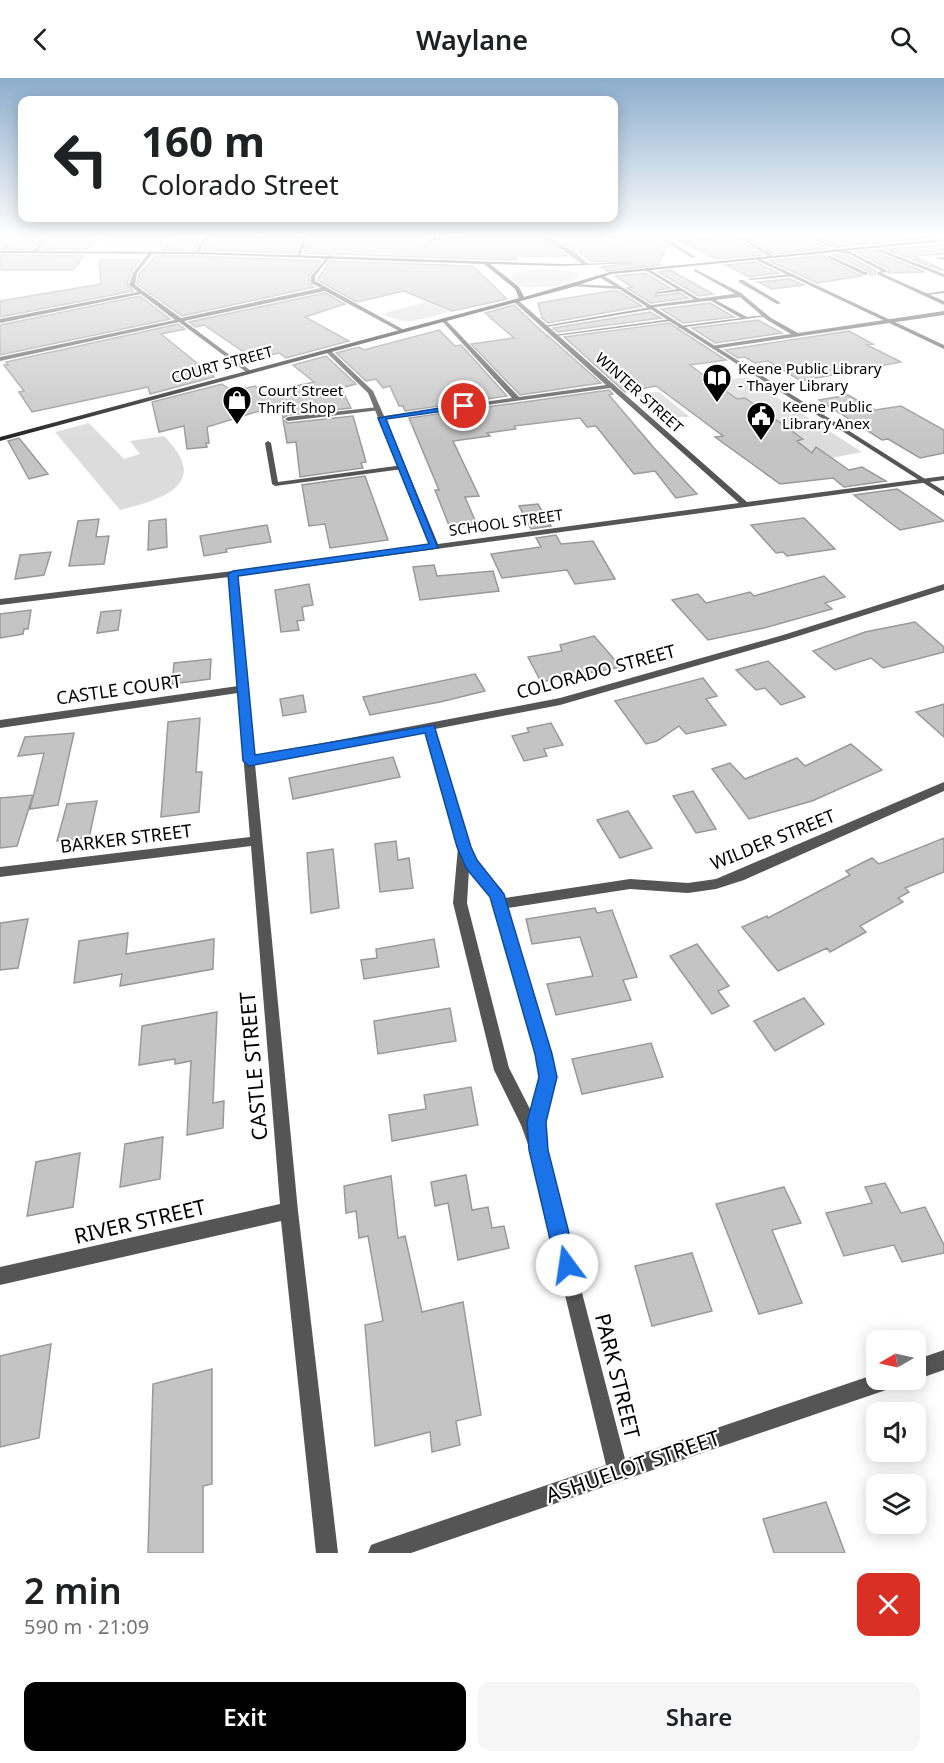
<!DOCTYPE html>
<meta charset="utf-8">
<style>
body{margin:0;font-family:"Noto Sans",sans-serif;background:#f6f6f6;color:#202124;height:100vh;display:flex;flex-direction:column;font-size:22px;white-space:nowrap}
*{box-sizing:border-box;margin:0}
p{font-size:20px;color:#757577}
.icon{flex:none;width:33px;height:33px;fill:none;stroke:currentColor;stroke-width:2;stroke-linecap:round;stroke-linejoin:round}
.map{position:relative;height:1475px;overflow:hidden}
.drawer{display:flex;flex-direction:column;background:#fff;flex:1}
.drawer>*{flex:none}
.top-card{position:absolute;left:18px;top:18px;width:600px;height:126px;border-radius:12px;box-shadow:0 3px 15px #0003;background:#fff;color:#202124;overflow:hidden}
.needle{width:39px;rotate:261deg}
.controls{position:absolute;left:866px;top:1252px;display:grid;gap:12px}
.controls a{display:grid;place-items:center;width:60px;height:60px;border-radius:12px;background:#fff;box-shadow:0 3px 15px #0003;font-size:30px}
.pin{position:absolute;display:grid;place-items:center;width:51px;height:51px;color:#fff;margin:-26px;border:3px solid #fff;border-radius:50%;box-shadow:0 2px 6px #0007}
.me{position:absolute;width:66px;margin:-33px;rotate:346deg;stroke-linejoin:round;filter:drop-shadow(0 0 4px #0008)}
.turn{display:flex;align-items:center;gap:21px;height:126px;padding:0 24px;font-size:27px}
.turn .icon{width:78px;height:78px;stroke-width:2.5}
.turn b{display:block;font-size:42px;line-height:51px}
.round{display:grid;place-items:center;flex:none;width:63px;height:63px;border-radius:12px;background:#f6f6f6}
.head{display:flex;align-items:center;justify-content:space-between;height:102px;padding:0 24px}
h1{font-size:36px;font-weight:600;line-height:45px}
.button{display:flex;gap:12px;margin-top:auto;padding:12px 24px}
.button a{flex:1;height:69px;border-radius:12px;background:#000;color:#fff;font-size:24px;font-weight:600;line-height:69px;text-align:center}
.button a+a{background:#f6f6f6;color:#202124}
header{display:flex;justify-content:space-between;align-items:center;height:78px;padding:0 24px;background:#fff;font-size:27px;font-weight:600}
.map>svg:first-child{display:block}
.green{fill:#dcdcdc}
.building{fill:#c4c4c4;stroke:#999;stroke-width:1.5}
.lines{fill:none;stroke-linecap:round;stroke-linejoin:round}
.service{fill:#555;fill-rule:evenodd}
.minor{fill:#555;fill-rule:evenodd}
.tertiary{fill:#555;fill-rule:evenodd}
.secondary{fill:#222;fill-rule:evenodd}
.route{fill:#1a73e8;stroke:#114b97;stroke-width:1.5}
.labels{text-anchor:middle;stroke-width:4.5;stroke-linejoin:round;paint-order:stroke}
.far-street-label{font-size:15px;fill:#000;stroke:#fff}
.far-poi-label{font-size:15px;fill:#000;stroke:#fff;text-anchor:start}
.street-label{font-size:18px;fill:#000;stroke:#fff}
.near-street-label{font-size:21px;fill:#000;stroke:#fff}
</style>
<header><svg class="icon" aria-label="back" viewBox="0 0 24 24"><path d="M15 5l-7 7 7 7"/></svg>Waylane<svg class="icon" aria-label="search" viewBox="0 0 24 24"><circle cx="10" cy="10" r="6"/><path d="M15 15l6 6"/></svg></header>
<div class="map">
<svg width="944" height="1475" viewBox="0 0 944 1475">
<rect width="100%" height="100%" fill="#fff"/>
<path class="green" d="M112 158H175L168 168 106 167Z
M540 191 571 193 580 196C574 210 532 211 518 208L511 200V195Z
M427 224 449 234C424 240 409 249 385 237L387 234Z
M747 299 754 307 778 320 862 374 805 385 797 362 804 360 790 352 779 354 760 331 745 320 731 322 714 303Z
M659 314 690 339H666L636 315Z
M89 345 124 381 140 376 130 363 164 358C212 406 163 421 120 432L55 354Z"/>
<path class="building" d="M14 158H45L32 171H2Z
M54 158H98L88 171H42Z
M214 158H259L258 160 301 158 295 175 203 172Z
M309 158H425L430 161 424 167 425 169 437 164 439 160 540 158 567 178H514L517 181 510 182 304 175Z
M558 158H589L590 162 608 161 614 164 619 162 616 158H655L668 168 658 186 660 187 607 193 601 189 632 185 592 183 555 160Z
M729 158H734L762 177 716 181 679 162Z
M745 158H806L827 170 774 176Z
M818 158H929V160L836 169Z
M175 161 200 162 194 172H163Z
M944 166V176L913 178 944 192H940L885 171Z
M876 172 877 175 925 194 888 195 889 191 856 174Z
M832 176 848 178 876 193 875 197H870L869 193Z
M0 177 84 178 73 192H0Z
M825 177 826 181 862 198 817 205 769 183Z
M156 178H196L321 183 309 198V205L314 209 182 238 137 206 139 196Z
M99 182H140L131 194 127 206 133 213 0 239V223L101 206Z
M330 183 473 188 507 221 452 233 404 213 357 224 317 202Z
M755 184 779 195 749 199 726 187Z
M670 192 713 216 699 218 658 194Z
M645 195 670 210 658 212 655 218 680 215 688 220 651 225 627 210 632 209 615 198Z
M790 201 803 207 772 211 758 204Z
M610 213H618L642 228 548 245 542 240 538 225Z
M325 215 345 226 305 239 349 263 286 280 279 275 254 281 204 247 196 249 189 244Z
M140 218 170 241 0 277V247Z
M710 225 734 239 683 245 661 231Z
M514 227 548 259 547 257 601 305 520 317 471 266 514 260 485 235Z
M650 234 661 240 558 254 553 250Z
M758 242 782 255 715 265 692 250Z
M669 245 726 282 690 287 737 321 745 320 803 361 797 363 812 375 816 369 849 392 862 389 886 403 844 409 833 400 780 406 715 359 723 358 656 308 625 314 564 259Z
M178 246 185 251 161 256 214 299 150 316 148 309 32 334 19 314 24 313 4 287H8L6 284Z
M439 252 455 268 461 267 507 318 405 333 403 328H399L390 308 383 310 376 301 366 303 336 275 359 269 364 272Z
M849 253 873 266 867 267 901 284 801 303 768 283 755 285 745 279 738 280 725 272Z
M326 278 356 306 341 310 351 330 288 337 283 340 281 330 256 334 207 349 209 365H206L207 369 187 371 184 348 159 354 152 324 222 306 232 313 255 308 263 315 314 304 293 287Z
M609 312 613 316 609 317 654 370 697 416 676 420 655 393 634 396 596 348 587 349 580 340 514 348 516 351 487 355 490 358 453 363 479 418 465 419 477 447 450 450 435 412H439L409 340Z
M848 317 875 332 901 328 944 352V375L920 380 888 361 882 362 819 322Z
M353 338 366 384 361 385 363 390 300 399 296 364 287 365 283 342 288 345Z
M19 360 48 396 29 401 8 363Z
M365 398 388 462 330 470 325 446 309 448 302 407Z
M897 411 908 418 944 443 900 452 854 417Z
M538 426 551 448 531 451 519 428Z
M804 440 835 471 787 478 783 474 776 475 751 447Z
M99 441 96 459 109 458 104 486 69 488 78 443Z
M166 441 167 469 148 472 149 443Z
M267 447 271 464 226 471 227 474 204 478 200 458Z
M556 457 561 466 593 463 615 501 575 506 567 492 502 500 491 476 541 469 536 460Z
M51 474 44 497 15 501 20 477Z
M434 487 437 498 493 493 499 513 420 522 413 489Z
M824 498 845 519 825 525 832 531 764 550 708 562 672 522 698 516 706 525 750 514 754 518Z
M309 506 313 527 302 529 304 542 297 543 299 552 281 554 275 512Z
M31 532 28 551H24L23 556 0 560V536Z
M121 532 118 552 97 555 101 534Z
M915 544 944 569V574L883 590 871 580 835 592 813 573 865 554Z
M594 558 621 589 541 604 528 579 562 573 560 567Z
M211 581 210 601 172 606 174 585Z
M768 583 805 619 781 627 765 610 756 612 736 592Z
M475 596 485 613 440 624 370 637 363 619Z
M703 600 717 618 706 621 726 647 686 656 679 648 657 663 646 666 615 623Z
M303 617 306 634 283 638 280 621Z
M944 626V659L916 634Z
M200 640 196 694H202L199 734 161 739 168 644Z
M551 645 563 667 544 671 547 678 524 683 512 658 529 654 527 650Z
M74 655 58 727 30 731 44 675 18 678 25 659Z
M851 666 882 692 812 723 749 741 712 691 730 685 745 701 797 680 805 688Z
M393 679 400 699 293 721 289 700Z
M693 713 716 751 696 755 673 718Z
M33 717 17 768 0 770V720Z
M97 723 89 760 57 763 67 726Z
M628 733 652 770 620 780 597 742Z
M944 760V794L905 810 909 814 898 820 903 824 860 848 866 854 830 874 827 870 778 893 742 849 767 838 768 840 850 797 846 793 872 780 879 786Z
M396 763 398 782 409 780 413 810 380 814 375 766Z
M333 771 339 830 311 835 307 775Z
M595 830 597 835 612 832 637 899 623 902 631 922 556 937 547 906 593 898 580 859 532 866 526 841Z
M28 841 18 890 0 892V845Z
M128 855 126 876 214 861 213 891 120 908 122 896 74 905 79 863Z
M434 861 439 889 364 901 361 882 377 880 376 871Z
M697 866 729 908 718 913 729 928 712 936 670 878Z
M804 920 824 946 775 973 754 943Z
M450 930 456 963 378 976 374 943Z
M217 934 213 1025 224 1023 223 1050 187 1057 191 983 175 986V981L139 987 142 948Z
M651 965 663 999 582 1016 572 981Z
M471 1009 478 1047 392 1063 389 1037 426 1031 424 1017Z
M163 1059 160 1101 120 1109 125 1066Z
M80 1075 73 1129 27 1138 36 1084Z
M466 1097 472 1132 488 1129 492 1150 504 1148 509 1170 458 1182 448 1125 435 1128 431 1104Z
M391 1098 398 1160 405 1158 422 1234 463 1224 481 1337 456 1343 460 1367 432 1374 430 1354 375 1368 365 1247 383 1243 368 1158 359 1160 356 1133 346 1135 344 1108Z
M885 1105 901 1135 925 1129 944 1167V1175L902 1184 894 1167 844 1178 826 1135 872 1125 865 1109Z
M784 1109 801 1145 772 1152 802 1225 759 1236 716 1126Z
M692 1175 712 1233 652 1248 635 1188Z
M51 1266 39 1360 0 1369V1278Z
M212 1291V1406L203 1408V1475H148L153 1306Z
M826 1424 845 1475H774L763 1441Z"/>
<g class="lines">
<path class="service" d="M433 158H437L436 162 426 167 433 161Z
M544 158H556L545 160Z
M591 158H612L617 161 615 162 608 159 590 160Z
M832 171 851 174 888 193 878 196V194L882 193 849 176 831 173Z
M879 171 944 196V199L878 173Z
M828 177 868 195V196L864 197 827 179Z
M944 179V181H936L937 180Z
M645 190H647L701 222 697 223 681 213 656 216 658 214 677 211 645 192Z
M695 191 743 216V217L739 218 694 193Z
M791 196 793 198 750 202 748 201Z
M739 202H743L781 225 777 226 739 204Z
M944 213V215L925 217 923 216Z
M710 219 747 239 766 237 768 238 678 250 680 248 741 240 708 221Z
M651 229 653 231 546 249 544 248Z
M672 241 670 243 556 258 554 257Z
M378 329 380 330V332L288 343 285 341 288 339Z
M268 363 271 365 278 404 403 387 406 389 403 391 275 408 272 406 265 365Z"/>
<path class="minor" d="M205 158H209L198 176H194Z
M303 158H307L301 177 299 178 297 177Z
M657 158H662L696 179 692 180Z
M736 158H741L774 178 770 179Z
M808 158H813L833 168 829 169Z
M931 158 944 161V164L931 159Z
M150 173 154 174 137 195 135 207 181 240 321 210 311 205V198L329 177 331 178 315 198V203L406 253 401 254 325 213 184 243 251 293 249 296 179 244 0 283V279L175 242 141 216 0 245V241L138 214 129 207 133 195Z
M879 194 944 223V227L877 196Z
M741 215 771 240 798 255 944 233V237L713 271 711 268 791 256 767 242 740 219 648 230 645 228Z
M514 222H518L747 424 944 398V402L238 498 255 678 560 620 783 557 944 506V512L789 561 560 627 435 651 470 769 476 783 502 812 505 820 630 801 688 805 716 801 944 704V713L744 802 716 811 688 815 630 811 508 830 552 976 556 999 544 1044 545 1059 543 1064 625 1381 876 1296V1302H896L893 1309 886 1312 411 1475H368L371 1467 379 1464 606 1387 530 1072 521 1047 494 992 453 825 458 769 424 653 255 686 298 1133 338 1475H316L281 1143 0 1207V1189L280 1126 251 768 0 799V789L250 759 238 615 0 650V642L238 608 229 499 0 527V521L233 493 430 467 368 315 325 273 330 272 373 313 384 338 512 320 442 243 444 240 519 319 606 307 514 224ZM610 310 739 425 438 466 386 341ZM469 792 491 818 536 976 540 999 531 1033 509 990 467 825Z
M944 1272V1292L915 1302V1282Z"/>
<path class="tertiary" d="M48 158H52L35 175H31Z
M542 158H547L577 176 588 186 584 187Z
M758 180 944 267V271L756 182Z
M599 197H603L944 413V418L619 211 568 208 571 206 614 208 599 199Z"/>
<path class="secondary" d="M944 161V163L611 196 573 209 0 363V359L519 220 515 211 484 186 196 176 0 175V173L196 174 562 186 630 185 562 188 490 186 519 209 524 219 610 194Z"/>
</g>
<linearGradient id="sky" x2="0" y2="1"><stop stop-color="#8cadcc"/><stop offset="0.43" stop-color="#fff"/><stop offset="1" stop-color="#fff" stop-opacity="0"/></linearGradient>
<rect width="944" height="364" fill="url(#sky)"/>
<path class="route" d="M464 326 466 330 386 341 438 470 238 498 255 677 434 647 471 769 477 782 504 816 552 976 557 999 546 1044 548 1072 577 1187 574 1195 567 1198 559 1195 556 1187 529 1072 527 1044 539 999 535 976 490 819 466 790 457 769 425 655 249 688 243 683 228 496 233 493 429 466 378 340Z"/>
<defs>
<g id="library-pin" transform="scale(1.5)"><path d="M0 17L-7.5 6A9.5 9.5 0 1 1 7.5 6Z" fill="#000" stroke="#fff"/><path d="M-6-4Q-3-5.5-.7-3.5V5Q-3 3-6 4ZM6-4Q3-5.5 .7-3.5V5Q3 3 6 4Z" fill="#fff"/></g>
<g id="shop-pin" transform="scale(1.5)"><path d="M0 17L-7.5 6A9.5 9.5 0 1 1 7.5 6Z" fill="#000" stroke="#fff"/><path d="M-5-2.5h2.3a2.7 3.5 0 0 1 5.4 0H5L5.5 6h-11ZM-1.5-2.5h3a1.5 2.3 0 0 0-3 0Z" fill="#fff"/></g>
<g id="civic-pin" transform="scale(1.5)"><path d="M0 17L-7.5 6A9.5 9.5 0 1 1 7.5 6Z" fill="#000" stroke="#fff"/><path d="M-.6-6.5H3V-4.5H.6V-3L4-1V1h2V6H-6V1h2V-1L-.6-3ZM-1.2 2.5V6h2.4V2.5Z" fill="#fff"/></g>
</defs>
<g fill-rule="evenodd">
<use href="#library-pin" x="717" y="300"/>
<use href="#shop-pin" x="237" y="322"/>
<use href="#civic-pin" x="761" y="338"/>
</g>
<g class="labels">
<g class="far-street-label">
<text transform="translate(222 287) rotate(-15)" y="5">COURT STREET</text>
<text transform="translate(639 315) rotate(42)" y="5">WINTER STREET</text>
<text transform="translate(506 445) rotate(-8)" y="5">SCHOOL STREET</text>
</g>
<g class="far-poi-label">
<text x="738" y="296">Keene Public Library<tspan x="738" dy="17">- Thayer Library</tspan></text>
<text x="258" y="318">Court Street<tspan x="258" dy="17">Thrift Shop</tspan></text>
<text x="782" y="334">Keene Public<tspan x="782" dy="17">Library Anex</tspan></text>
</g>
<g class="street-label">
<text transform="translate(596 594) rotate(-15)" y="6">COLORADO STREET</text>
<text transform="translate(119 612) rotate(-8)" y="6">CASTLE COURT</text>
<text transform="translate(126 761) rotate(-7)" y="6">BARKER STREET</text>
<text transform="translate(773 762) rotate(-22)" y="6">WILDER STREET</text>
</g>
<g class="near-street-label">
<text transform="translate(254 988) rotate(-95)" y="7">CASTLE STREET</text>
<text transform="translate(140 1144) rotate(-13)" y="7">RIVER STREET</text>
<text transform="translate(617 1298) rotate(76)" y="7">PARK STREET</text>
<text transform="translate(633 1389) rotate(-19)" y="7">ASHUELOT STREET</text>
</g>
</g>
</svg>
<div class="controls">
<a><svg class="needle" viewBox="-14 -14 28 28"><path d="M0-13l5 13h-10z" fill="#e53935"/><path d="M0 13l5-13h-10z" fill="#757577"/></svg></a>
<a><svg class="icon" aria-label="sound" viewBox="0 0 24 24"><path d="M4 9h4l5-4v14l-5-4H4zM17 9q2 3 0 6"/></svg></a>
<a><svg class="icon" aria-label="layers" viewBox="0 0 24 24"><path d="M12 4l9 5-9 5-9-5zM3 14l9 5 9-5"/></svg></a>
</div>
<div class="pin" style="left:464px;top:328px;background:#d93025"><svg class="icon" aria-label="arrive" viewBox="0 0 24 24"><path d="M6 21V4h12l-3 4 3 4H6"/></svg></div>
<svg class="me" style="left:567px;top:1187px" viewBox="-20 -20 40 40"><circle r="19" fill="#fff"/><path d="M0-13L10 11 0 6-10 11z" fill="#1a73e8"/></svg>
<div class="top-card">
<div class="turn"><svg class="icon" aria-label="left" viewBox="0 0 24 24"><path d="M17 20v-9H6M10 6l-5 5 5 5"/></svg><div><b>160 m</b>Colorado Street</div></div>
</div>
</div>
<section class="drawer">
<div class="head"><div><h1>2 min</h1><p>590 m · 21:09</p></div><a class="round" style="background:#d93025;color:#fff"><svg class="icon" aria-label="close" viewBox="0 0 24 24"><path d="M6 6l12 12M18 6L6 18"/></svg></a></div>
<div class="button"><a>Exit</a><a>Share</a></div>
</section>
